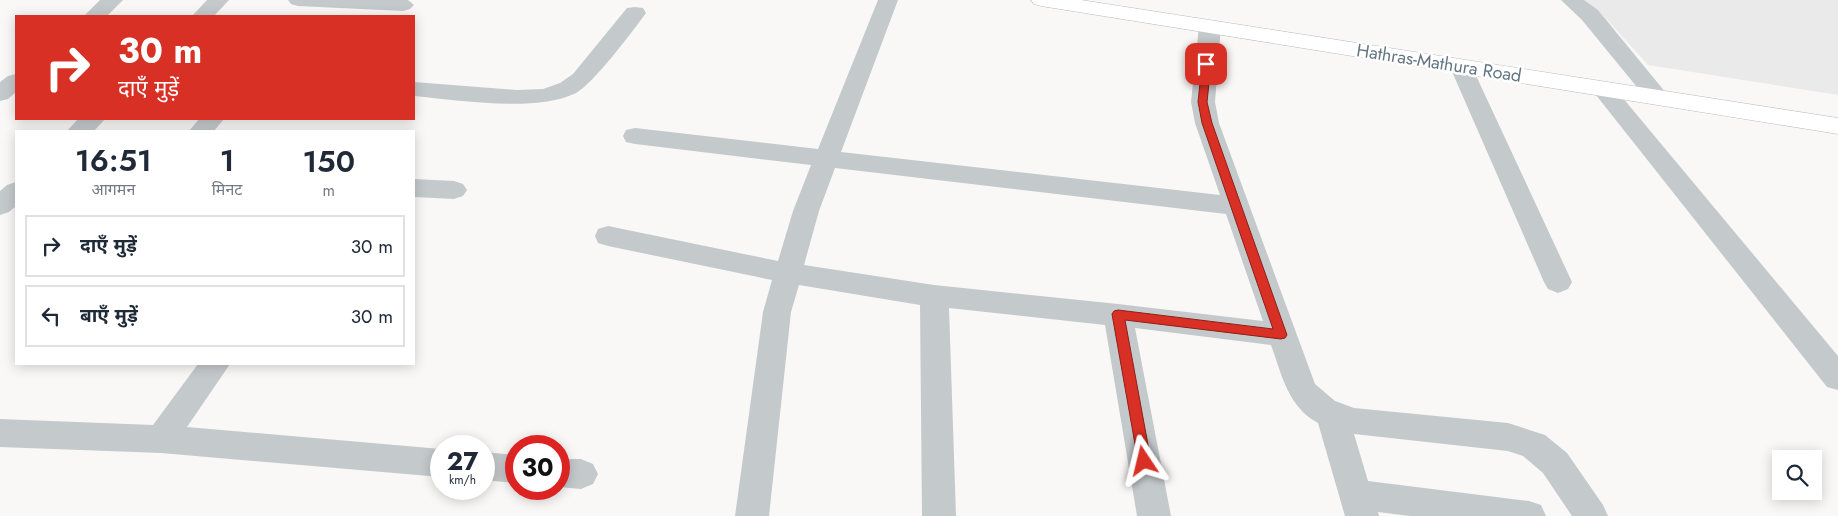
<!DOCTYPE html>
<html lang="hi">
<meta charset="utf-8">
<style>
body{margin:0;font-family:Jost,"Noto Sans Devanagari",sans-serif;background:#f6f6f7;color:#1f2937;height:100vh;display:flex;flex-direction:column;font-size:19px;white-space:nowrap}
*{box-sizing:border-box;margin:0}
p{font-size:16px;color:#747a83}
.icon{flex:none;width:28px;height:28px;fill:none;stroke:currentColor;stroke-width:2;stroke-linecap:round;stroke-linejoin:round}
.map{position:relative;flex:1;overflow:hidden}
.details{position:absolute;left:15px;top:130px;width:400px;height:235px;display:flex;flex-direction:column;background:#fff;border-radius:0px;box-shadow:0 2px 12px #0003}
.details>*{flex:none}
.hud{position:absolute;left:15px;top:15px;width:400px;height:105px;border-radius:0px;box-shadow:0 2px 12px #0003;background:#d93025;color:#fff;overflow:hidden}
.tools{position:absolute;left:1772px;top:450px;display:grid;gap:10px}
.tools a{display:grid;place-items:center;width:50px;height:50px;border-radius:0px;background:#fff;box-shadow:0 2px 12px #0003;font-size:25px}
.speed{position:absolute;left:430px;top:435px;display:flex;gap:10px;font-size:25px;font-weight:700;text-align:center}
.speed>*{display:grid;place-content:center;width:65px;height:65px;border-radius:50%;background:#fff;box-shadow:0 2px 12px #0003;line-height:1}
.speed small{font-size:12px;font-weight:400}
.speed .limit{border:8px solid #d22;background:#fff;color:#111}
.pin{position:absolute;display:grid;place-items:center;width:42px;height:42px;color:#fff;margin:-21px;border-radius:10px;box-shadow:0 2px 8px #0006}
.me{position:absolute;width:55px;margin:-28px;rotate:350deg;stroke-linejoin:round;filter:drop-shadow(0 0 4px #0008)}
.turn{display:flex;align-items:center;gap:18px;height:105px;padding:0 20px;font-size:22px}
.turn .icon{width:65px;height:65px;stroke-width:2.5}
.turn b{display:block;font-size:35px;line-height:42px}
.eta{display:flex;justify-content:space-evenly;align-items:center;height:85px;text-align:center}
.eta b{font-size:30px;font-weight:600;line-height:35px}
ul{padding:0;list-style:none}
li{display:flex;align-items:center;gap:15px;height:62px;margin:0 10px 8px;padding:0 10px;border:2px solid #e0e1e3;border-radius:0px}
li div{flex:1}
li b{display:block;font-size:19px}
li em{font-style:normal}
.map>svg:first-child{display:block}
.built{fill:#e9eae9}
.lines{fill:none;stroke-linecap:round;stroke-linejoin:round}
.highway-casing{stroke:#b7bbbe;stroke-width:1}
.minor{fill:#c4c9cc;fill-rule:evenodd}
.highway{fill:#fff;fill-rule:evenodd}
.route{fill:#d93025;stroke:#8d1f18}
.labels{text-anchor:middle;stroke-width:5;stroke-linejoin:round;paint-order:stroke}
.street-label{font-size:18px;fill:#637682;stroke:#fff}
</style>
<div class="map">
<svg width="1838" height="516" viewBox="0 0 1838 516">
<rect width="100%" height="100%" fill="#f9f8f6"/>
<path class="built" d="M1584 0H1838V95L1648 65 1599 11Z"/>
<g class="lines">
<g class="highway-casing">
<path id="highway" d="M1031 0H1081L1838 118V134L1041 6 1034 4Z"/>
</g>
<path class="minor" d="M100 0H123L107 16H84Z
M207 0H229L214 16H192Z
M288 0H408L414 5 410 9 403 11 298 6 291 4Z
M878 0H898L841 152 1220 195 1195 123 1191 102 1199 26 1202 21 1210 20 1218 21 1221 26 1215 102 1219 123 1315 384 1335 401 1354 408 1508 423 1545 435 1567 453 1603 505 1608 516H1572L1543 473 1523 456 1508 451 1354 434 1368 481 1529 501 1541 505 1546 516H1410L1378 512 1379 516H1345L1318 423C1288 407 1282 375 1271 345L1135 328 1171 516H1137L1105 325 949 308 956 516H922L920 305 799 285 791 312 769 516H735L763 312 772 280 608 246 598 243 595 236 598 229 608 226 778 261 793 211 811 165 635 144 626 142 623 136 626 130 635 128 818 149ZM835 168 1226 214 1263 321 1118 304 934 285 804 265 819 211Z
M1561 0H1584L1598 10 1666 93 1670 98 1666 103 1658 105 1650 103 1582 20Z
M635 7 643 8 646 13C633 31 593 84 576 93 536 113 459 100 414 96V82L517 90 543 89 560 83 573 74 627 8Z
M1461 60 1469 62 1472 67 1572 282 1568 289 1558 293 1548 289 1544 282 1450 67 1453 62Z
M16 74V92L8 99 0 101V82L8 76Z
M1604 83 1612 85 1838 356V390L1827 387 1596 95 1592 90 1596 85Z
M78 119H105L94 131H67Z
M199 119H224L214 131H189Z
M414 179 454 181 463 184 467 190 463 196 454 199 414 197Z
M16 182V206L9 212 0 215V191L7 185Z
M198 364H230L187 427 441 449V477L161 453 0 447V419L153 425Z
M484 452 516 455V483L484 480Z
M559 459H581L593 464 598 474 593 484 581 489 559 487Z"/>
<use href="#highway" class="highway"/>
</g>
<path class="route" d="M1206 61 1211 64 1207 102 1212 123 1287 335 1285 338 1281 339 1125 320 1151 461 1149 465 1144 467 1140 465 1138 461 1112 314 1114 311 1118 310 1273 329 1202 123 1198 102 1202 64Z"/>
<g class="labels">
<g class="street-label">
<text transform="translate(1439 63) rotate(9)" y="6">Hathras-Mathura Road</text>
</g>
</g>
</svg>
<div class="tools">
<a><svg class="icon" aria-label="search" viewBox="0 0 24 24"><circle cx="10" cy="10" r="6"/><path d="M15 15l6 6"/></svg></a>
</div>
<div class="speed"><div>27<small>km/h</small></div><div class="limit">30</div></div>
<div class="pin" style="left:1206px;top:64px;background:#d93025"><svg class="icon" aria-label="arrive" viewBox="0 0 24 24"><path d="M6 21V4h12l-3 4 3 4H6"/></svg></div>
<svg class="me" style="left:1144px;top:461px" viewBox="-20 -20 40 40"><path d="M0-17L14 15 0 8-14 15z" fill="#d93025" stroke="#fff" stroke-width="4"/></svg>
<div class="hud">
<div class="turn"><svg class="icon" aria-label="right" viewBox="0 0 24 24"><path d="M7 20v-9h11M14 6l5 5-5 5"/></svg><div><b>30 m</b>दाएँ मुड़ें</div></div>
</div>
<section class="details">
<div class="eta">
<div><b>16:51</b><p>आगमन</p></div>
<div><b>1</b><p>मिनट</p></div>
<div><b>150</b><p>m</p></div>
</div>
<ul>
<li><svg class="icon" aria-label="right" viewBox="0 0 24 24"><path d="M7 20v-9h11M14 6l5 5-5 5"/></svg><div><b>दाएँ मुड़ें</b></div><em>30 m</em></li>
<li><svg class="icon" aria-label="left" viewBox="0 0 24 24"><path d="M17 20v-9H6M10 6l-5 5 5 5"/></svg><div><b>बाएँ मुड़ें</b></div><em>30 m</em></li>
</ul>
</section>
</div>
